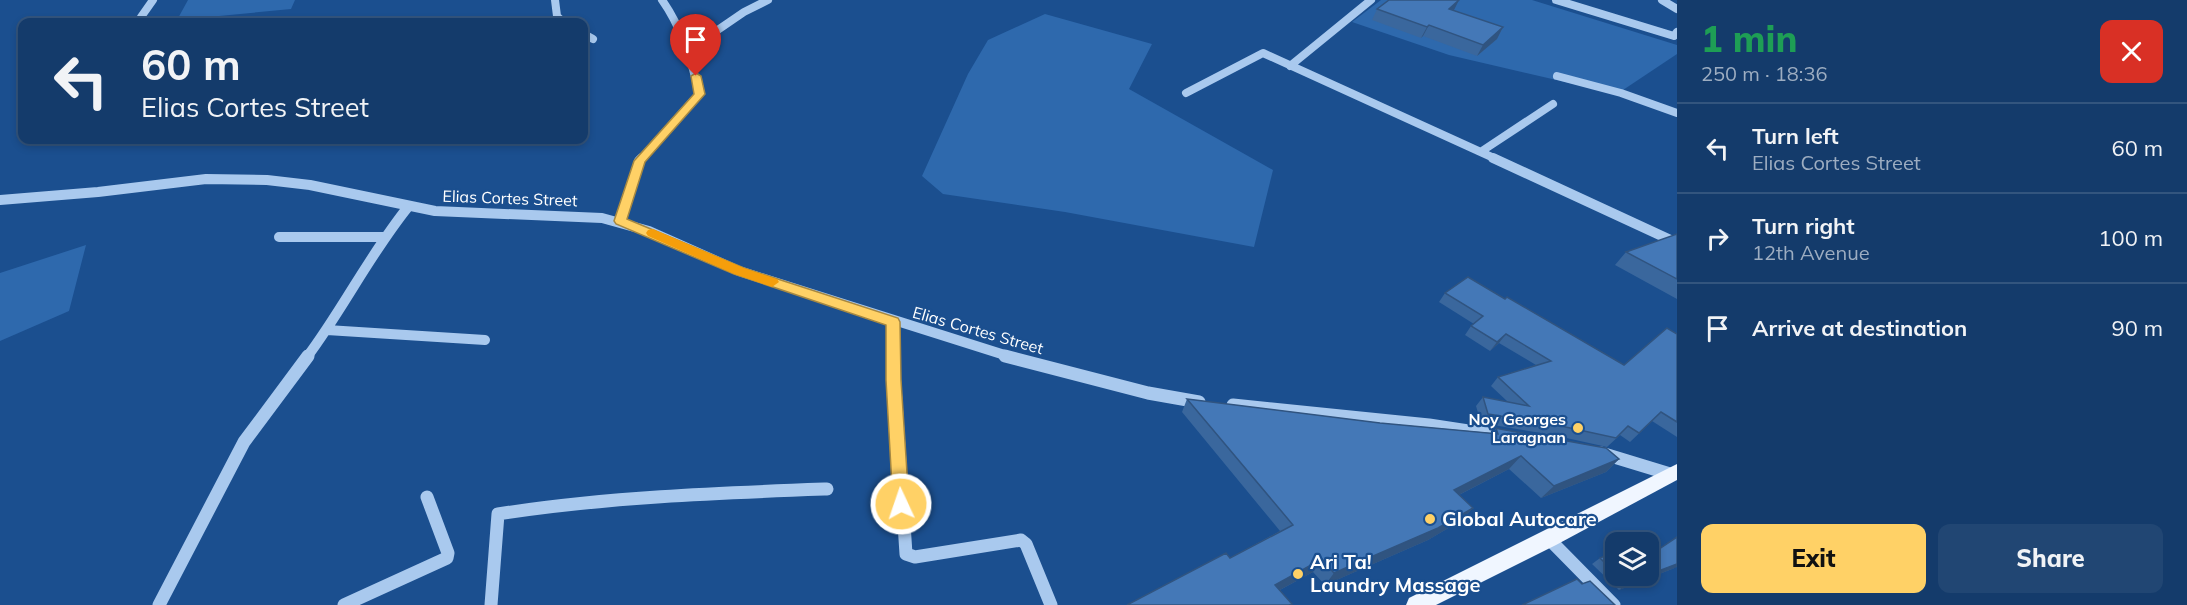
<!DOCTYPE html>
<meta charset="utf-8">
<style>
body{margin:0;font-family:Mulish,sans-serif;background:#214673;color:#f1f3f6;height:100vh;display:flex;flex-direction:column;font-size:22px;white-space:nowrap}
*{box-sizing:border-box;margin:0}
p{font-size:20px;color:#9dadc1}
.icon{flex:none;width:33px;height:33px;fill:none;stroke:currentColor;stroke-width:2;stroke-linecap:round;stroke-linejoin:round}
.map{position:relative;flex:1;overflow:hidden}
.sheet{display:flex;flex-direction:column;background:#143b6b;width:510px}
.sheet>*{flex:none}
.hud{position:absolute;left:18px;top:18px;width:570px;height:126px;border-radius:12px;box-shadow:0 3px 9px #0003,0 0 0 2px #33557e;background:#143b6b;color:#f1f3f6;overflow:hidden}
.tools{position:absolute;left:1605px;top:532px;display:grid;gap:12px}
.tools a{display:grid;place-items:center;width:54px;height:54px;border-radius:12px;background:#143b6b;box-shadow:0 3px 9px #0003,0 0 0 2px #33557e;font-size:30px}
.pin{position:absolute;display:grid;place-items:center;width:51px;height:51px;color:#fff;margin:-62px -26px;border-radius:50% 50% 50% 0;rotate:-45deg;box-shadow:0 0 6px #0007}
.pin .icon{rotate:45deg}
.me{position:absolute;width:66px;margin:-33px;rotate:357deg;stroke-linejoin:round;filter:drop-shadow(0 0 4px #0008)}
.turn{display:flex;align-items:center;gap:21px;height:126px;padding:0 24px;font-size:27px}
.turn .icon{width:78px;height:78px;stroke-width:2.5}
.turn b{display:block;font-size:42px;line-height:51px}
.round{display:grid;place-items:center;flex:none;width:63px;height:63px;border-radius:12px;background:#214673}
.overview{display:flex;align-items:center;justify-content:space-between;height:102px;padding:0 24px}
h1{font-size:36px;font-weight:800;line-height:45px;color:#1e9e55}
.cta{display:flex;gap:12px;margin-top:auto;padding:12px 24px}
.cta a{flex:1;height:69px;border-radius:12px;background:#ffd166;color:#111;font-size:24px;font-weight:800;line-height:69px;text-align:center}
.cta a+a{background:#214673;color:#f1f3f6}
ul{padding:0;list-style:none}
li{display:flex;align-items:center;gap:18px;height:90px;padding:0 24px;border-top:2px solid #33557e}
li div{flex:1}
li b{display:block;font-size:22px}
li em{font-style:normal}
main{display:flex;flex:1;min-height:0}
.map>svg:first-child{display:block}
.green{fill:#2e69ad}
.lines{fill:none;stroke-linecap:round;stroke-linejoin:round}
.minor-far2{stroke:#a9c9ee;stroke-width:8}
.minor-far1{stroke:#a9c9ee;stroke-width:10}
.minor{stroke:#a9c9ee;stroke-width:13}
.major{fill:#f0f6ff;fill-rule:evenodd}
.wall{fill:#3a679d}
.shaded-wall{fill:#305480}
.building{fill:#4478b7;stroke:#305480;stroke-width:1.5}
.route{fill:#ffd166;stroke:#a68842;stroke-width:1.5}
.slow{fill:#f59e0b}
.poi-dot{fill:#ffd166;stroke:#1b4f8f;stroke-width:2}
.labels{text-anchor:middle;stroke-width:4.5;stroke-linejoin:round;paint-order:stroke}
.street-label{font-size:16px;fill:#fff;stroke:#1b4f8f}
.poi-label{font-size:16px;font-weight:bold;fill:#fff;stroke:#1b4f8f;text-anchor:end}
.near-poi-label{font-size:20px;font-weight:bold;fill:#fff;stroke:#1b4f8f;text-anchor:start}
</style>
<main>
<div class="map">
<svg width="1677" height="605" viewBox="0 0 1677 605">
<rect width="100%" height="100%" fill="#1b4f8f"/>
<path class="green" d="M188 0H295L291 9 177 20Z
M1381 0H1532L1677 45V54L1617 94 1449 55 1352 22Z
M1045 14 1152 44 1129 89 1273 170 1254 247 1065 212 943 194 922 176 968 74 988 40Z
M86 245 69 311 0 341V273Z"/>
<g class="lines">
<path class="minor-far2" d="M555 0 557 16 563 22
M1556 0 1674 36 1677 32
M1662 0 1677 9
M141 17 153 0
M584 34 593 39
M687 51 744 12 768 0
M1290 66 1371 0
M1557 76 1621 93 1677 113
M1186 93 1263 53 1496 159
M1482 151 1553 104
M641 159 699 94C692 61 682 28 662 0"/>
<path class="minor-far1" d="M1493 158 1677 243
M0 200 98 192 206 179 267 180 310 185 435 211 602 218 649 231 739 271 1011 357
M620 221 639 161 642 158
M279 237H384
M893 322V357
M327 330 485 340
M307 357C343 309 370 254 408 207"/>
<path class="minor" d="M893 356 906 554 915 557 1021 540 1026 544 1051 605
M1005 356 1148 393 1199 402
M1233 405 1429 425 1488 434
M1601 453 1670 474
M1549 539 1614 605
M159 605 244 442 308 356
M344 605 447 558 448 553 427 497
M491 605 498 514C606 497 718 493 827 489"/>
<path class="major" d="M1677 464V480L1556 545 1436 605H1406L1409 598Z"/>
</g>
<path class="wall" d="M1377 9 1454 11 1503 27 1497 39 1477 56 1423 36 1421 38 1372 20Z
M1677 234V299L1615 265 1626 252Z
M1445 293 1505 299 1624 365 1677 334V437L1652 421 1630 442 1620 435 1607 447 1553 435 1481 423 1476 406 1483 397 1508 402 1491 386 1498 377 1536 365 1499 343 1490 351 1465 335 1471 326 1474 324 1439 302Z
M1187 399 1380 423 1492 433 1496 428 1619 459 1606 472 1541 498 1509 469 1459 495 1473 508 1462 520 1428 540 1325 585 1313 572 1280 590 1127 605 1230 558 1280 531 1182 412Z
M1616 551V576H1648L1677 567 1619 590 1592 564 1600 558Z"/>
<path class="shaded-wall" d="M1459 0 1454 10 1449 9Z
M1429 25 1423 36 1421 38 1427 27Z
M1503 27 1497 39 1477 56 1483 45Z
M1506 334 1499 343 1490 351 1497 342Z
M1521 456 1509 469 1443 503 1454 490Z
M1619 459 1606 472 1541 498 1554 486Z
M1473 508 1462 520 1428 540 1325 585 1334 573Z
M1322 559 1313 572 1267 597 1275 585Z
M1677 564V567L1619 590 1626 584Z"/>
<path class="building" d="M1389 0H1459L1449 9 1503 27 1483 45 1429 25 1427 27 1377 9Z
M1677 234V279L1626 252Z
M1468 277 1505 299 1507 297 1624 365 1667 328 1677 334V422L1661 412 1639 433 1628 426 1616 438 1561 426 1488 414 1483 397 1529 406 1498 377 1551 361 1506 334 1497 342 1471 326 1483 316 1445 293Z
M1187 399 1380 423 1498 434 1496 428 1500 429 1606 448 1619 459 1554 486 1521 456 1454 490 1473 508 1438 528 1334 573 1322 559 1275 585 1292 604 1289 605H1127L1226 553 1230 558 1293 525Z
M1677 537V564L1648 575V543H1636L1647 539 1659 549Z
M1616 551V574L1600 558Z
M1618 576H1647L1626 584Z
M1577 579 1582 584 1590 581 1615 605H1522Z"/>
<path class="route" d="M696 73 701 76 705 94 645 162 627 219 744 268 898 318 900 322 901 380 909 504 907 509 901 511 895 509 893 504 886 380V325L734 274 616 224 614 221 634 161 694 94 691 76Z"/>
<path class="slow" d="M653 229 744 268 777 279 779 282 772 287 734 274 648 236 646 233 648 230Z"/>
<g class="poi-dot">
<circle cx="1578" cy="428" r="6"/>
<circle cx="1430" cy="519" r="6"/>
<circle cx="1298" cy="574" r="6"/>
</g>
<g class="labels">
<g class="street-label">
<text transform="translate(510 198) rotate(2)" y="6">Elias Cortes Street</text>
<text transform="translate(978 330) rotate(16)" y="6">Elias Cortes Street</text>
</g>
<g class="poi-label">
<text x="1566" y="425">Noy Georges<tspan x="1566" dy="18">Laragnan</tspan></text>
</g>
<g class="near-poi-label">
<text x="1442" y="526">Global Autocare</text>
<text x="1310" y="569">Ari Ta!<tspan x="1310" dy="23">Laundry Massage</tspan></text>
</g>
</g>
</svg>
<div class="tools">
<a><svg class="icon" aria-label="layers" viewBox="0 0 24 24"><path d="M12 4l9 5-9 5-9-5zM3 14l9 5 9-5"/></svg></a>
</div>
<div class="pin" style="left:696px;top:76px;background:#d93025"><svg class="icon" aria-label="arrive" viewBox="0 0 24 24"><path d="M6 21V4h12l-3 4 3 4H6"/></svg></div>
<svg class="me" style="left:901px;top:504px" viewBox="-20 -20 40 40"><circle r="17" fill="#ffd166" stroke="#fff" stroke-width="3"/><path d="M0-11L8 9 0 5-8 9z" fill="#fff"/></svg>
<div class="hud">
<div class="turn"><svg class="icon" aria-label="left" viewBox="0 0 24 24"><path d="M17 20v-9H6M10 6l-5 5 5 5"/></svg><div><b>60 m</b>Elias Cortes Street</div></div>
</div>
</div>
<section class="sheet">
<div class="overview"><div><h1>1 min</h1><p>250 m · 18:36</p></div><a class="round" style="background:#d93025;color:#fff"><svg class="icon" aria-label="close" viewBox="0 0 24 24"><path d="M6 6l12 12M18 6L6 18"/></svg></a></div>
<ul>
<li><svg class="icon" aria-label="left" viewBox="0 0 24 24"><path d="M17 20v-9H6M10 6l-5 5 5 5"/></svg><div><b>Turn left</b><p>Elias Cortes Street</p></div><em>60 m</em></li>
<li><svg class="icon" aria-label="right" viewBox="0 0 24 24"><path d="M7 20v-9h11M14 6l5 5-5 5"/></svg><div><b>Turn right</b><p>12th Avenue</p></div><em>100 m</em></li>
<li><svg class="icon" aria-label="arrive" viewBox="0 0 24 24"><path d="M6 21V4h12l-3 4 3 4H6"/></svg><div><b>Arrive at destination</b></div><em>90 m</em></li>
</ul>
<div class="cta"><a>Exit</a><a>Share</a></div>
</section>
</main>
